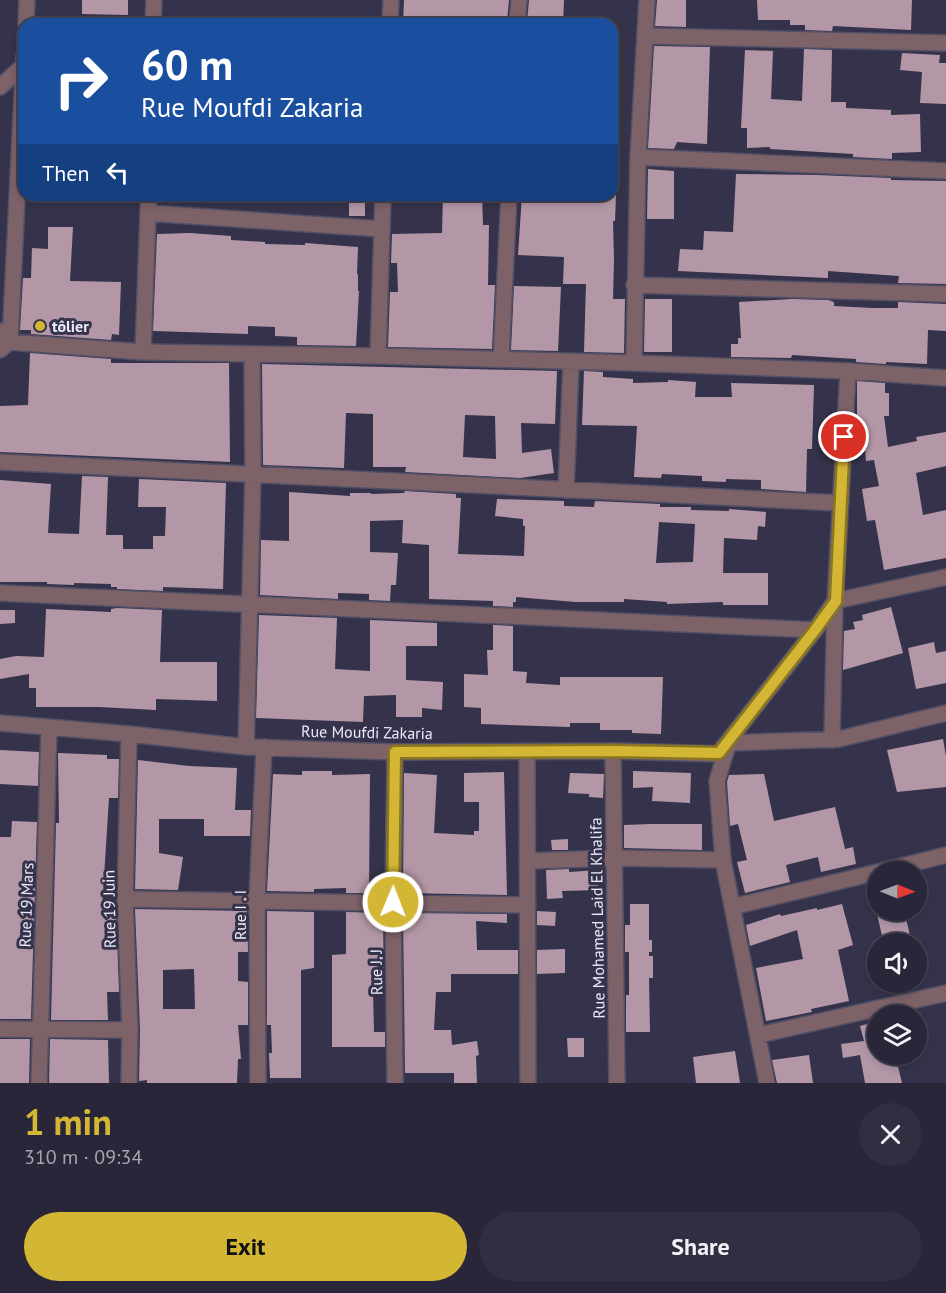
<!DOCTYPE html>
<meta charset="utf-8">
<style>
body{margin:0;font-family:"PT Sans",sans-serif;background:#302e40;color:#f1f3f6;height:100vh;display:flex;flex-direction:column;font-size:22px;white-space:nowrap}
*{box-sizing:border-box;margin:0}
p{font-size:20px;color:#a5a5ae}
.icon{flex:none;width:33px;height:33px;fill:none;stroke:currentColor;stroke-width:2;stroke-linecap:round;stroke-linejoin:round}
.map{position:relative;height:1083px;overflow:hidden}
.side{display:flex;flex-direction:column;background:#282638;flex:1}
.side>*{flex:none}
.top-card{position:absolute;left:18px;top:18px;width:600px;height:183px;border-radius:18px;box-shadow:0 3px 9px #0003,0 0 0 2px #444353;background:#1a4fa0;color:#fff;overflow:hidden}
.needle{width:39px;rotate:91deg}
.tools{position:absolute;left:867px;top:861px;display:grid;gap:12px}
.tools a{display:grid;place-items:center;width:60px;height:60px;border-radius:50%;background:#282638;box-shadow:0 3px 9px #0003,0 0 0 2px #444353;font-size:30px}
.pin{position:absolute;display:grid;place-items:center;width:51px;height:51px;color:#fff;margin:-26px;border:3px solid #fff;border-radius:50%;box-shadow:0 2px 6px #0007}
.me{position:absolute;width:66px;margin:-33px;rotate:1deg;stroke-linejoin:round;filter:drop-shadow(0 0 4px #0008)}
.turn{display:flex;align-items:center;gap:21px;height:126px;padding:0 24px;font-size:27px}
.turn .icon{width:78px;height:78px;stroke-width:2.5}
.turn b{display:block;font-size:42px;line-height:51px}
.then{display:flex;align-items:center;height:57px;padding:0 24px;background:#0003;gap:12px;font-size:22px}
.round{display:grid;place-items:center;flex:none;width:63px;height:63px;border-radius:32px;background:#302e40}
.summary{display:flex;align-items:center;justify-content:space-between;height:102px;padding:0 24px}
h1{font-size:36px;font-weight:700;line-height:45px;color:#d4b635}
.button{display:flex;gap:12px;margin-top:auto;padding:12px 24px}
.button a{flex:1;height:69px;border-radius:36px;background:#d4b635;color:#111;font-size:24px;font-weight:700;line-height:69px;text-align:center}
.button a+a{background:#302e40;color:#f1f3f6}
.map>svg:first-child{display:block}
.building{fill:#b497a7;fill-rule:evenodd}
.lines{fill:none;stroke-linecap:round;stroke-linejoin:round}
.minor-casing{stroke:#525067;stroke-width:18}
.tertiary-casing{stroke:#525067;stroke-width:18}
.minor{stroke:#7d6268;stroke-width:15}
.tertiary{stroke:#7d6268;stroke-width:15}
.route-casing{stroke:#8a7622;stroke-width:15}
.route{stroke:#d4b635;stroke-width:10}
.poi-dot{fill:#d4b635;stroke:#35334b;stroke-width:2}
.labels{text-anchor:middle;stroke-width:6;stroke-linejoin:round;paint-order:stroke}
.poi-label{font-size:16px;font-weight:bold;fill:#eaeaf9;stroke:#35334b;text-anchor:start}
.street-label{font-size:16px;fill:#eaeaf9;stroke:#35334b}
</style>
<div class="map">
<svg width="946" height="1083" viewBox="0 0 946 1083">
<rect width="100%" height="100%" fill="#35334b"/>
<path class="building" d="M82 0H128V15L82 14Z
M404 0H509L507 21H496V24H403Z
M529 0H564L563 24 527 22Z
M657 0H686V27L655 26Z
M757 0H912L911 30 833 26 832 31 805 30V25H790V20H758Z
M654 46 710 47 707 144 677 142 674 149 648 148Z
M804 49 832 50 831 102H846V108L891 110V115L920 114 921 152 892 153V159L853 157V154L770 149V147L747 148V128H741L745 50 773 51 771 99 802 101Z
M902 53 940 55 939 63H946V104L920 103 922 72 900 70Z
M648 169 674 171V219H647Z
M736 174 817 175 891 178V180L946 181V284L898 283 899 276 828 271V278L678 271 680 249 703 250 704 231 733 232Z
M482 195 483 225H489L488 285H495L492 349 388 347 390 292H398L397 263H391L392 234 442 233 443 196Z
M522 195H616L615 221H613L614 259 613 299H625L624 353 584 352 586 284H563L564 257 518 255Z
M349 199H365V216H349Z
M48 227H73L70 281 121 282 119 335 112 334 111 340 31 334V330H20L23 278H31L32 248 48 249Z
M190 233 231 236V240L265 242V244L305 245V243L358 247 357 274H358V291H359L356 346 297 345V337L275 336V327L248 326V334L153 331 157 234Z
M514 286 561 287 558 351 511 350Z
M645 299H672V352H644Z
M792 299 828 300 834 302V306L872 308H898V302L946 304V331L928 330 927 364 886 362V364L856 362V359L792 355 791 358 731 357V344H738V338H741L739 302Z
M30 353 111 359V363H229L230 462 0 452V406L28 405Z
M262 364 557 371 555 424 521 423 522 453 551 449 554 473 520 478 405 472 406 467H373V414L346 413 344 468 263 465ZM465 415 495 416 496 459 463 457Z
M584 371 603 372V377L633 379V383L668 382V380L696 382 695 397H732L731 383 814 385 812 449H807L806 492 761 489V480L726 479V482L702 481V476L662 474 661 478 634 477 637 426 582 425Z
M857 381 885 383V393H889V416H884L888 447 917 441 916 437 946 432V466L916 473 923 515 946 510V558L884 570 875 520 867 521 862 489 879 486 874 460 866 461 865 450 859 451 857 434Z
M82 476 108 477 106 535H123V549H153V536H165L166 507H138L139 479 226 483 223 589 163 587V591L117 589V587H111V584L74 583V585L47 584V582H0V480L51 484 48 533 79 534Z
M405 491 456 494V498H461L458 554 524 556 525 526H523V519L495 516 497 499 564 501V506L594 507 595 501 660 504V507H691V510L729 511V509L766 512 765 527 758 526 757 540 724 538 723 573H768V605H723V602L667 604V602L624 599V602H575L516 597V602H513V607L493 606V601L429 599V545L402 543 403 520 370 521V552L398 553 396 585H391L390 601 369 600V594L338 593V599L260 595 261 540 289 541V492L350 496V493H371V494L404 493ZM659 522 695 524 693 562 656 563Z
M891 607 903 653 843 670 844 631 855 629 853 622 863 620 862 615Z
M117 608 162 610 160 662H217V701L156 699V710L99 707H36V688H29V674L0 679V659L16 656 44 657 46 609 111 612V609Z
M0 610H15V623L0 624Z
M259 615 337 618 335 669 370 671V620L437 623V646H406V680L443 682 442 710 422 708V717H396V695L364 696 363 722 256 718Z
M493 625 513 626V671L527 672 526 683 560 685V677H663L661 734 632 733V730H600V723H570V727L481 724V708L464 707V674L488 675 487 650H493Z
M934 642 936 653 946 651V683L916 689 908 648Z
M943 739 946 756V787L897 792 887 750Z
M0 750 39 752 38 786 0 784Z
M58 753 107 755V759H119L118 798H109L102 909H116L119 992H107L108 1020H51L56 823H59Z
M138 760 189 766 237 768 235 810H251L250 836H204V819H159V853L183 857 178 890 135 889Z
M302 771H332V775L370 774 369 893H346V888L314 889V892L267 891 273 774 302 775Z
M633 771 691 773 690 803 652 801 653 787 633 788Z
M504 772 507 895 403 893 404 773 437 775 434 833 474 835V831H479V802H464V773Z
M570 773 604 774 603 798 589 797V794L568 793Z
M764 774 774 821 835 807 845 849 853 847 856 864 821 872 818 857 786 865 790 882 745 893 737 862 747 860 738 824 730 826 727 782 729 775Z
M12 821 37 822 31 1019H0V837H11Z
M651 824H702V850L624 848V825Z
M568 839V850H552L551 840Z
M569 869V872L598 870V890L562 891 563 898 547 899 546 870Z
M630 904H649V940H652V952H649V956H653V978H649L650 1032H626V995H629V952H625V925H630Z
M842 904 853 945 838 950 849 1001 811 1009 812 1012 766 1021 756 968 803 959 797 930 750 946 746 925 780 914 781 916 817 908V910Z
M135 909 247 911 248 952H238V981L248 982V1025H238L241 1059H238L237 1083H147V1080L139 1081 140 1030ZM194 969 195 1009H163V970Z
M876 910H904L912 944H884Z
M267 911 314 912V968L301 970V1078H270L269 1053H272L271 1025H267Z
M537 911 556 912 555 926 537 925Z
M346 912 383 913 384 991H373L374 1032H385V1047H332V955L346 954Z
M403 913 507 914V923L476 921 477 950H518V974H451V992H436L434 1030H451L452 1045 477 1041 479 1055 476 1056 477 1083H454V1073H405Z
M565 949V973L537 974V950Z
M878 1021V1054H895L902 1083H865L860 1055 843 1058 841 1044 864 1041 860 1026Z
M567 1038H584V1057H568Z
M0 1039H30L29 1083H0Z
M50 1039 108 1040 109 1083H49Z
M735 1051 740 1083H696L693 1057Z
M809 1055 813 1083H777L772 1060Z"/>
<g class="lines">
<g class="minor-casing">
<path id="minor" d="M26 24 27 0
M153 24 154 0
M390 24 391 0
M517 24 519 0
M645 36 946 43
M24 56 10 342 143 352 378 356 634 363 848 371 946 378
M0 87 24 65
M638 157 946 171
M148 213 149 195
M634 285 946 294
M143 352 148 213 382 229
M378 356 383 195
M501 360 509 195
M634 363 638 157 647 0
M0 462 841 503
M566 490 571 363
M0 593 815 630
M0 723 129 734 246 747 395 752 613 751 719 754 729 743
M832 740 835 601 946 577
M729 743 839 739 946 713
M728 745 717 781 723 860 767 1083
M246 747 253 475 252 354
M722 749 815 630 835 601 848 371
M613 751 617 1083
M395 752 393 902 395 1083
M527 753 528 1083
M528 861 613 858 723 860
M878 872 946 855
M125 899 528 905
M732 907 878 872
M0 1029 130 1030
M759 1035 946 993
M39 1083 49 728
M129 1083 130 1030 125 899 129 734
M258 1083 257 899 264 747"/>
</g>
<g class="tertiary-casing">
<path id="tertiary" d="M0 331 10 342 0 350"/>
</g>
<use href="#minor" class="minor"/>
<use href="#tertiary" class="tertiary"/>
</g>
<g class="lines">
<g class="route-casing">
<path id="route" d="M393 902 395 752 613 751 719 753 815 630 836 601 844 437"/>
</g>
<use href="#route" class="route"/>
</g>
<circle class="poi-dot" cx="40" cy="326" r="6"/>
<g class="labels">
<g class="poi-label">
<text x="52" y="332">tôlier</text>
</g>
<g class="street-label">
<text transform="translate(367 732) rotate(1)" y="6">Rue Moufdi Zakaria</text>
<text transform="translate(26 905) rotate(-88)" y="6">Rue 19 Mars</text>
<text transform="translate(109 909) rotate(-91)" y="6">Rue 19 Juin</text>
<text transform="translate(240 915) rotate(-90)" y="6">Rue I . I</text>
<text transform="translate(597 918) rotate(-91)" y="6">Rue Mohamed Laid El Khalifa</text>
<text transform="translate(376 972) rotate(-91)" y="6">Rue J. J</text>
</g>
</g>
</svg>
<div class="tools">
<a><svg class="needle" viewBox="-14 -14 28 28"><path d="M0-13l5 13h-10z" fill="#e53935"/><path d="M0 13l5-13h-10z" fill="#a5a5ae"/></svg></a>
<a><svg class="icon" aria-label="sound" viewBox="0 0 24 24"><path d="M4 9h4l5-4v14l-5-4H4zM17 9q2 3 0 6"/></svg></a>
<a><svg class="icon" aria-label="layers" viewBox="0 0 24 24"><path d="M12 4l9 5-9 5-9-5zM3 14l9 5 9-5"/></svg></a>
</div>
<div class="pin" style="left:844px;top:437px;background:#d93025"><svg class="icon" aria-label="arrive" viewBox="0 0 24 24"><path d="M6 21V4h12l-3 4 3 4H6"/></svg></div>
<svg class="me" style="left:393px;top:902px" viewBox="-20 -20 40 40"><circle r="17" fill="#d4b635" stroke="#fff" stroke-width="3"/><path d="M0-11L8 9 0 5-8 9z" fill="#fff"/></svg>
<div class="top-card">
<div class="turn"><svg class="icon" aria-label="right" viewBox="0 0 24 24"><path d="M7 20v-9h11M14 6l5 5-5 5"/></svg><div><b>60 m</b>Rue Moufdi Zakaria</div></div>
<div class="then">Then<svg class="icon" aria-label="left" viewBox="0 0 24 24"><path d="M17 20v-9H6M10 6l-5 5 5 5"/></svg></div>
</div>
</div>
<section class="side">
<div class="summary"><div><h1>1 min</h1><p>310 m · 09:34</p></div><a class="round"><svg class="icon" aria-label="close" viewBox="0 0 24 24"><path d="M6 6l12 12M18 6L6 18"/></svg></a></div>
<div class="button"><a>Exit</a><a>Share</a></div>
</section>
